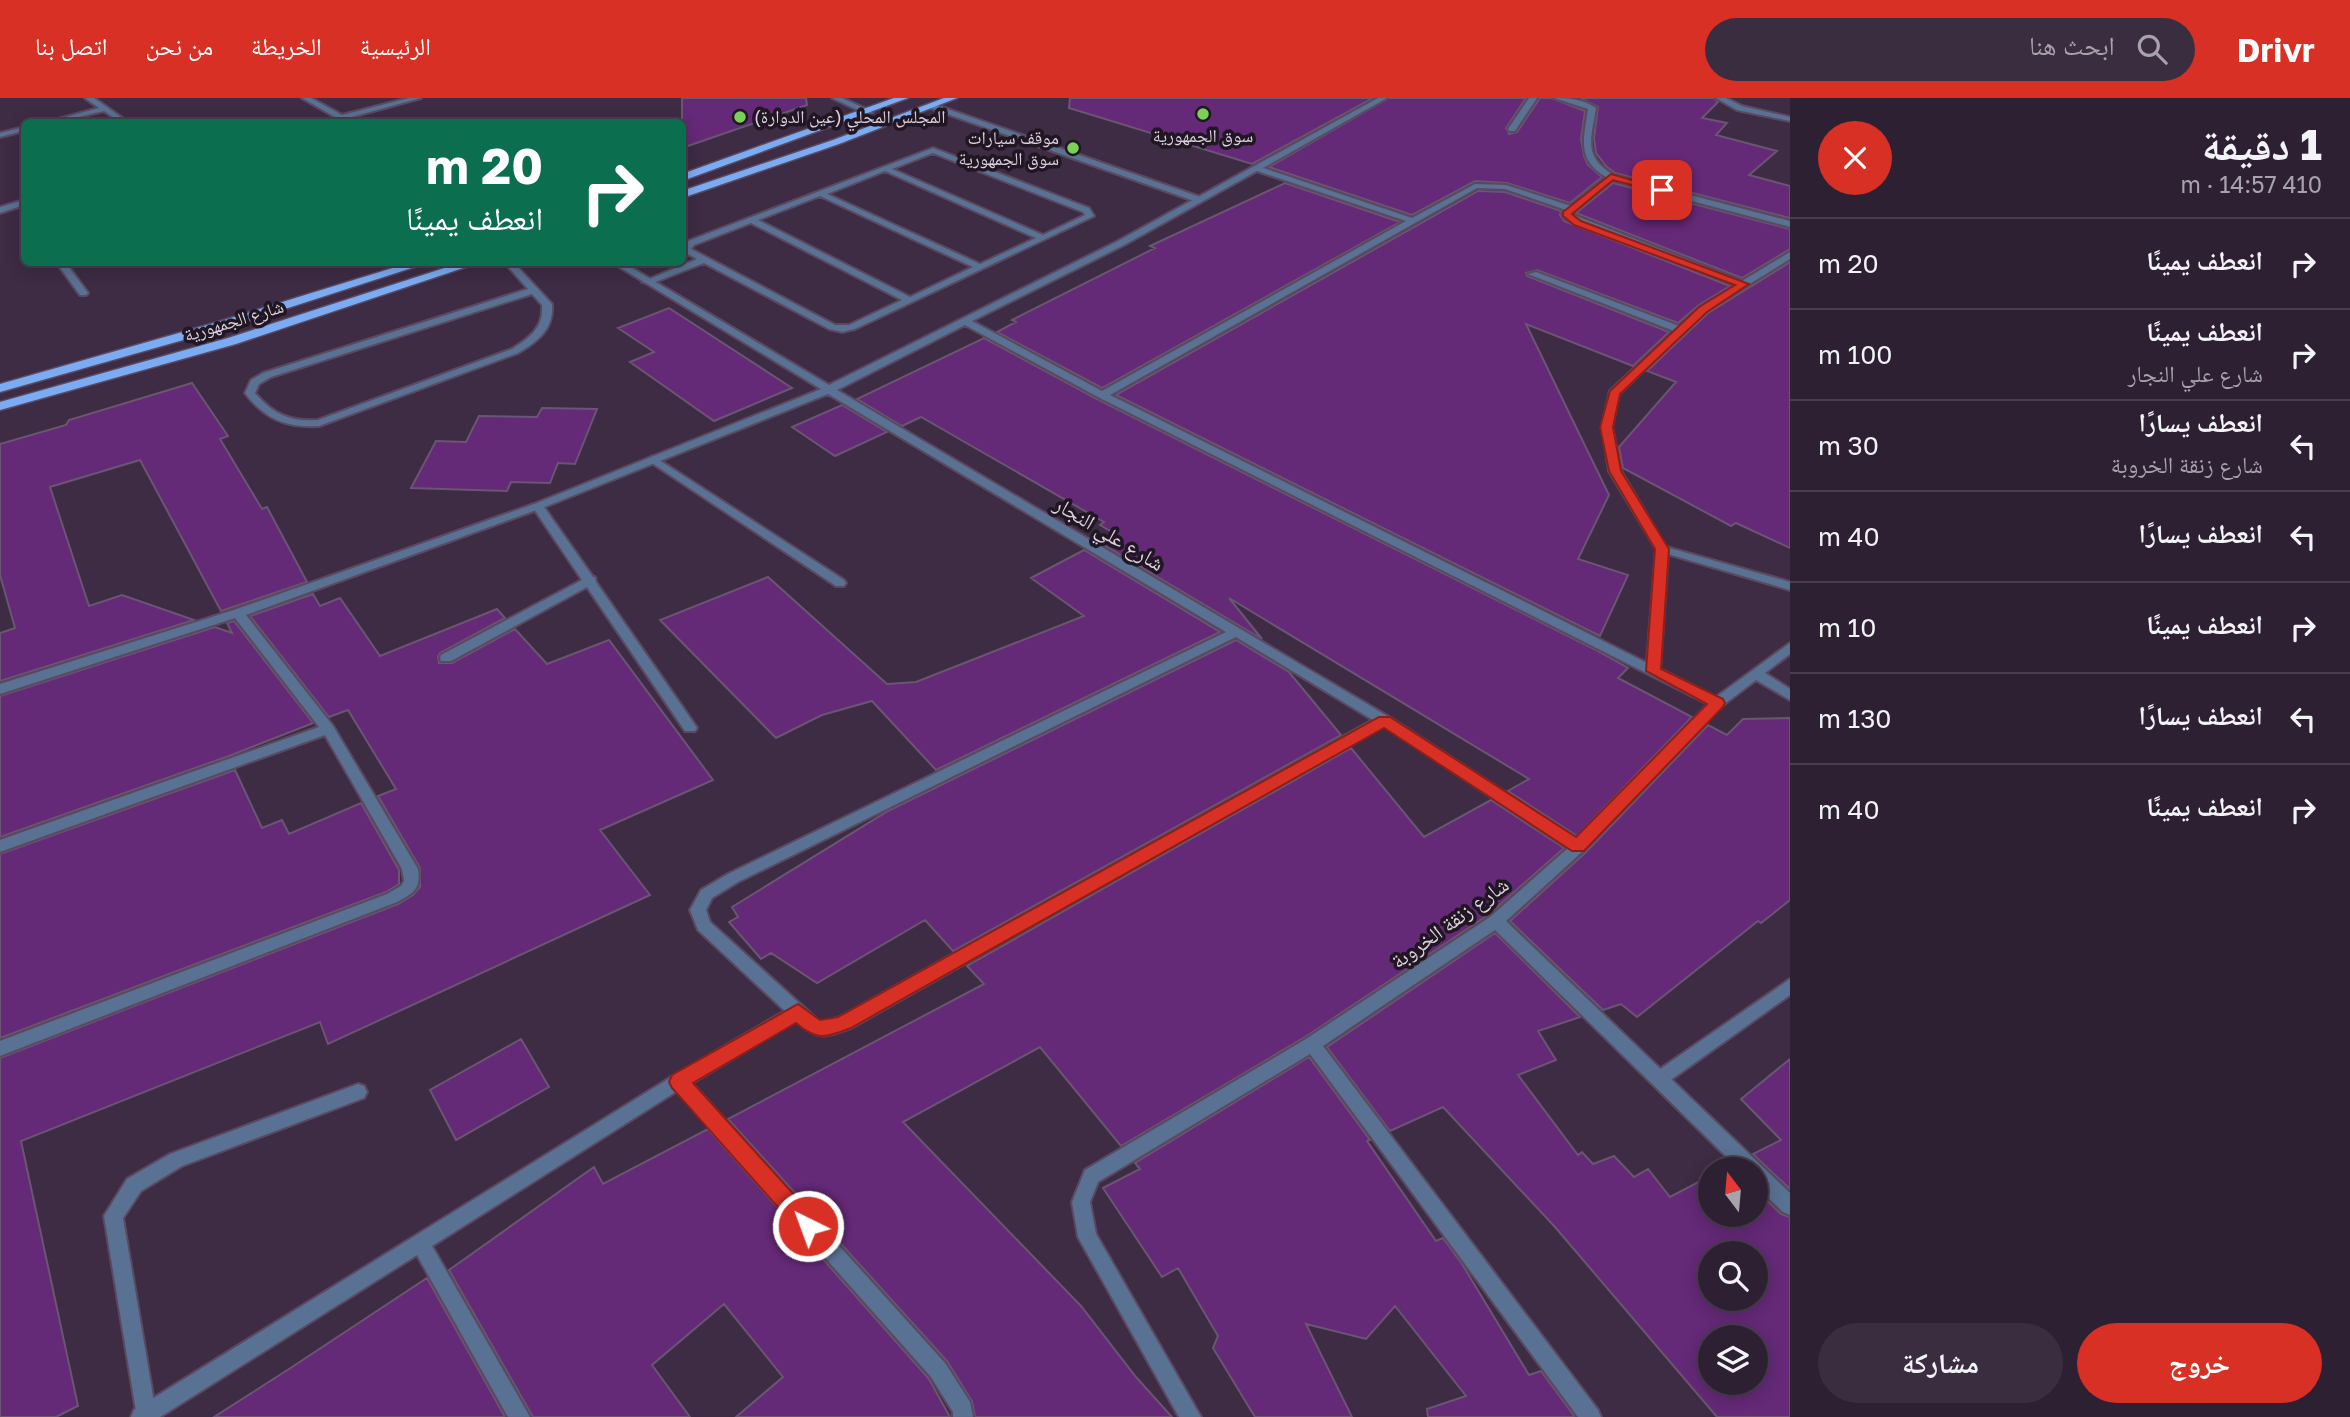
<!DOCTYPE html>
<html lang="ar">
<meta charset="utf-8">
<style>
body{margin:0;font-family:"Golos Text","Noto Naskh Arabic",sans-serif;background:#3a2d3f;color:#f1f3f6;direction:rtl;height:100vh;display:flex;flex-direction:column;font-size:26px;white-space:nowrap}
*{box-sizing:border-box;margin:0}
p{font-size:23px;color:#a7a3ac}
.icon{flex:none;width:38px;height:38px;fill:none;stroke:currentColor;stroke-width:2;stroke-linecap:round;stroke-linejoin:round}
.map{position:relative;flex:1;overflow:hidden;direction:ltr}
.details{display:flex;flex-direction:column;background:#2e2033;width:560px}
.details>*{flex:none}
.guide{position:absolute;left:21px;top:21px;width:665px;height:147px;border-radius:10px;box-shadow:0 4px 18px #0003,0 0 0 2px #493e4e;direction:rtl;background:#0b6e4f;color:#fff;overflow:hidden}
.needle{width:46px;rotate:344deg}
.buttons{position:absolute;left:1698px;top:1059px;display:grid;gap:14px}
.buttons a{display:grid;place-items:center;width:70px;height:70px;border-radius:50%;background:#2e2033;box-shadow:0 4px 18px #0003,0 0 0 2px #493e4e;font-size:35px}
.pin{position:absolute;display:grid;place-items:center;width:60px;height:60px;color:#fff;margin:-30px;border-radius:14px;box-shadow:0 4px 10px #0006}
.me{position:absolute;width:77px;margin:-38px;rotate:318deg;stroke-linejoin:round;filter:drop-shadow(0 0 5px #0008)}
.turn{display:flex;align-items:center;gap:24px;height:147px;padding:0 28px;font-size:32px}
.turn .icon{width:91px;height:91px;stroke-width:2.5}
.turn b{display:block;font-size:49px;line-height:60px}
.round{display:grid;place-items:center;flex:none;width:74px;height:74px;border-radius:37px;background:#3a2d3f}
.headline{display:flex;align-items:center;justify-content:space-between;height:119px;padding:0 28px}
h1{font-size:42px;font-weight:700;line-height:52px}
.button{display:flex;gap:14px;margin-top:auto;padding:14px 28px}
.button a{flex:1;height:80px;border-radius:42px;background:#d93025;color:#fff;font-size:28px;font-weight:700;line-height:80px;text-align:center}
.button a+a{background:#3a2d3f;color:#f1f3f6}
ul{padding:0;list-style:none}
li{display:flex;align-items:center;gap:21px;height:91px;padding:0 28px;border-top:2px solid #493e4e}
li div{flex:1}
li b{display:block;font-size:26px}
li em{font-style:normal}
header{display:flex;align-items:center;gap:42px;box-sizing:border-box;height:98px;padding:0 35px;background:#d93025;color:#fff}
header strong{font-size:33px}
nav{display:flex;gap:38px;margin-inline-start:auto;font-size:24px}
.search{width:490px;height:63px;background:#3a2d3f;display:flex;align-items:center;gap:18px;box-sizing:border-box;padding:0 24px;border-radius:38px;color:#a7a3ac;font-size:26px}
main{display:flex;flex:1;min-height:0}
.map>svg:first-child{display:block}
.building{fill:#642977;stroke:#6a5572;stroke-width:2;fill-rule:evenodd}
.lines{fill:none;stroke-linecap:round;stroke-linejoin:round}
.lane-casing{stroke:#5a4960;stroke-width:4}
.street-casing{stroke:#5a4960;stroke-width:4}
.primary-casing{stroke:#5a4960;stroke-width:3}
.lane{fill:#597193;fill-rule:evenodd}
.street{fill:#597193;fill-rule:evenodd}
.primary{fill:#7bacf3;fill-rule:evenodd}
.route{fill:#d93025;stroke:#8d1f18;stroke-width:2}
.poi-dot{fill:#7bd156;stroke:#201723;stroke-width:2.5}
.labels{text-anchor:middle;stroke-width:7;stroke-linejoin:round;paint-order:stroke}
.far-poi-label{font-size:18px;fill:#dcd0e0;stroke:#201723;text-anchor:start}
.far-street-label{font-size:18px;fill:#dcd0e0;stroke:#201723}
.street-label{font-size:21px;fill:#dcd0e0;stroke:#201723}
</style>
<header>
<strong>Drivr</strong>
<div class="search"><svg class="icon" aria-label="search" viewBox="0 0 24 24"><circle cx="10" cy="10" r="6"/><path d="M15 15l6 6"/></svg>ابحث هنا</div>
<nav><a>الرئيسية</a><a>الخريطة</a><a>من نحن</a><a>اتصل بنا</a></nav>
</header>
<main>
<section class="details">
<div class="headline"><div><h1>1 دقيقة</h1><p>410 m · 14:57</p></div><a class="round" style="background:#d93025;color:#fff"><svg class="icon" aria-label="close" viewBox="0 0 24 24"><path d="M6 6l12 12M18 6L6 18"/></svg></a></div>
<ul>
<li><svg class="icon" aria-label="right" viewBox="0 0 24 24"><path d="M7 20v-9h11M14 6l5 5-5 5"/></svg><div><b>انعطف يمينًا</b></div><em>20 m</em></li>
<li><svg class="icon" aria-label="right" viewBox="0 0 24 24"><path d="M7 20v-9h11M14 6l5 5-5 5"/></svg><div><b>انعطف يمينًا</b><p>شارع علي النجار</p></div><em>100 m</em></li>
<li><svg class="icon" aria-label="left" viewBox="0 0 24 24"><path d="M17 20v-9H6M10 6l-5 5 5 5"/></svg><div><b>انعطف يسارًا</b><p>شارع زنقة الخروبة</p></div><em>30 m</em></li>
<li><svg class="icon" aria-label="left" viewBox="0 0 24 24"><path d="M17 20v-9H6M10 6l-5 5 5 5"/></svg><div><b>انعطف يسارًا</b></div><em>40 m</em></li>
<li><svg class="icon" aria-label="right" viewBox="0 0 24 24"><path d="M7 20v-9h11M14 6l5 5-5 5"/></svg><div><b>انعطف يمينًا</b></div><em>10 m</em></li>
<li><svg class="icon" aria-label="left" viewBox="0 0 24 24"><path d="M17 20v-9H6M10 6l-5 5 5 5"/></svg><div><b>انعطف يسارًا</b></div><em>130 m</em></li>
<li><svg class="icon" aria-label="right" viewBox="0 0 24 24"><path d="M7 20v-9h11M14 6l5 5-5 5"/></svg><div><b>انعطف يمينًا</b></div><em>40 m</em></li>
</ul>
<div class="button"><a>خروج</a><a>مشاركة</a></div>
</section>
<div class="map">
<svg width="1790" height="1319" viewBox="0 0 1790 1319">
<rect width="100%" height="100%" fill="#3e2b44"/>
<path class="building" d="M682 0H806L807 7 682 50Z
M1070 0H1373L1252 66 1069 10Z
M1389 0H1526L1506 30 1509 36 1517 34 1540 0H1551L1585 13 1581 41 1584 58 1588 67 1602 79 1570 105 1507 85 1475 83 1412 117 1269 69Z
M1580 0H1714L1718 4 1702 20 1727 25 1716 37 1777 53 1749 77 1790 88V120L1615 75 1606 68 1596 55 1594 40 1598 9Z
M1285 85 1400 124 1102 290 997 234 1016 224 1012 222 1155 150 1150 148Z
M1613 85 1790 131V151L1742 180 1576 115Z
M1478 93 1505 94 1561 113 1560 117 1564 123 1730 188 1699 207 1678 225 1537 172 1526 175 1527 178 1669 234 1633 268 1526 226 1609 397 1578 461 1628 477 1600 538 1116 297Z
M1790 164V450L1736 425 1731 428 1623 370 1619 349 1676 284 1647 273 1708 215Z
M669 210 792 290 714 323 630 264 654 254 618 230Z
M984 240 1097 301 1594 551 1628 570 1618 580 1692 619 1577 738 1508 693 1529 681 1229 500 1262 541 1099 444 1115 436 1100 427 1104 424 942 331 921 319 902 328 857 301Z
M192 285 228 338 220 341 262 411 267 409 307 484 221 513 140 362 50 389 89 508 122 497 194 522 0 583V535L15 530 0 477V346L66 327 69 322Z
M842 307 887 334 835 358 792 329Z
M542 310 597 311 575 366 558 365 550 385 511 384 507 393 411 390 436 343 466 344 479 318 537 319Z
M1084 452 1220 534 936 672 872 603 822 617 776 640 660 522 768 479 887 586 916 584 1084 518 1031 480Z
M313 496 320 508 340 500 380 558 497 511 505 520 440 555 438 559 439 565H452L515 531 547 566 609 542 713 682 600 732 650 797 328 946 320 924 21 1043 78 1308 56 1319H0V960L398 806 413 797 420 789V770L378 698 396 691 348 612 329 619 250 518Z
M234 523 313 625 229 658 0 739V598L215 529 232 535 227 525Z
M1236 542 1289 574 1341 637 953 853 925 822 817 885 771 855 761 861 729 824 738 819 732 809 888 713Z
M1790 620V802L1761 825 1758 823 1637 919 1621 906 1603 912 1510 823 1585 755 1708 627 1727 637 1743 621Z
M1351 650 1424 739 1491 702 1564 750 1488 817 1305 939 1121 1048 1040 949 903 1024 1081 1208 1136 1279 1172 1319H975L972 1303 947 1263 728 1021 984 886 967 868Z
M235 672 262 730 282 722 289 736 361 705 399 772V786L386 794 0 940V756Z
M1495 835 1580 919 1538 933 1556 962 1518 977 1578 1057 1582 1054 1593 1066 1614 1058 1634 1079 1648 1071 1670 1099 1710 1078V1116H1755V1091L1781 1116 1790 1119V1319H1717L1555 1129 1443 1009 1390 1033 1327 949ZM1710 1155H1755V1200H1710ZM1710 1239H1755V1284H1710Z
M521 941 549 989 456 1042 430 992Z
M1309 959 1370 1042 1367 1043 1436 1143 1443 1140 1462 1166 1529 1277 1541 1273 1575 1319H1428L1427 1311 1466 1298 1395 1208 1366 1241 1306 1226 1352 1319H1255L1213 1250 1218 1238 1178 1170 1162 1179 1103 1090 1140 1071 1135 1065Z
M1790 961V1091L1753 1056 1781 1042 1741 1001Z
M708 1031 929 1281 950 1319H736L783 1279 724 1206 652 1267 690 1319H533L449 1172 594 1069 603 1086Z
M427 1180 505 1319H214L289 1271Z"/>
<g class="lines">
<g class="lane-casing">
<path id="lane" d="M1716 0H1726L1742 8 1790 19V23L1737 12Z
M933 6 1203 100 1204 102 1197 104 930 10 929 8Z
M933 50 1089 110 1094 118 855 231 842 234 829 231 704 165 650 186 642 184 697 161 682 153 688 143ZM933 55 1083 114 1085 117 1043 137 892 71ZM885 73 1036 140 980 166 827 96ZM820 98 973 169 910 199 758 122ZM751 125 902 202 849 227H835L691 151 694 147Z
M504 164H513L552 206C554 231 538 243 518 255L319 328C286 330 265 321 245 295L251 282 263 275 528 191ZM532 196 542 207C544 230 529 240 512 251L318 322C290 324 273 316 255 295L259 286 271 279Z
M653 358 844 482 846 485 844 488H836L649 363 648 361Z
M538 405 542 406 593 479H595L596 484 695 627 697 630 695 633H685L587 489 451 563H441L440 560 441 557 582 482 532 408Z
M1790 881V897L1665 986 1659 989 1653 986 1650 981 1653 976Z
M358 986 364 988 367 994 364 1000 182 1068 141 1093 123 1120 156 1316 155 1319H137L104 1118 127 1081 170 1056Z"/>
</g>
<g class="street-casing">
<path id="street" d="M85 0H94L128 24H120L104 13 58 24H47L99 10Z
M302 0H311L342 17 409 0H421L348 20V24H322L335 19Z
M832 0H842L873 14 866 16Z
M1378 0H1387L1263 70 1412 120 1475 86 1506 87 1571 108 1606 79C1576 61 1584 41 1588 11L1554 0C1570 0 1583 1 1596 10 1591 41 1583 59 1614 77L1790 123V129L1612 82 1571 116 1742 183 1790 154V161L1706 213 1619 296 1612 329 1621 373 1666 449 1790 484V492L1668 456 1660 571 1716 599 1790 545V556L1765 575 1790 591V602L1756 582 1722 608 1583 753 1506 823 1790 1095V1117L1783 1114 1755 1087V1071H1739L1495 832 1323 948 1598 1312 1601 1319H1578L1310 956 1098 1084 1090 1104 1096 1136 1201 1319H1179L1078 1139 1072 1104 1085 1072 1306 941 1490 819 1568 750 1384 628 851 930C826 939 817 943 796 923L692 985 945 1265 970 1304 973 1319H953V1314L931 1279 677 993 432 1148 530 1319H508L417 1157 160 1319H131L134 1312 673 978 785 913 698 832 690 812 701 792 728 776 1226 534 828 296 542 410 246 517 333 628 418 771C421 791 414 795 397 804L0 958V943L387 796 401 788 404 783 402 771 325 637 0 754V742L319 629 235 520 0 596V586L234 512 534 406 821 291 611 164H622L829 287 1118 143ZM1257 73 1406 123 1102 293 972 223 1124 147ZM1477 90 1505 91 1566 112 1562 116 1565 121 1736 187 1700 209 1679 228 1536 174 1528 176 1674 233 1610 293 1602 329 1609 373 1656 451 1647 565 1110 297ZM965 227 1098 299 1708 606 1577 741 1389 619 837 292ZM1236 539 1373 622 840 919 826 924 819 923 710 824 706 812 712 800 738 784Z
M1529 0H1537L1515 33H1509L1508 31Z
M24 29V33L0 39V35Z
M24 102V107L0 115V109Z
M56 164H65L88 195 86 197H80Z"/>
</g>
<g class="primary-casing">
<path id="primary" d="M894 0H908L682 83V76Z
M944 0H957L839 46 682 100V93L833 42Z
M412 164H430L229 229 0 294V286L221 223Z
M463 164H481L236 246 0 312V304L228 240Z"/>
</g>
<use href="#lane" class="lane"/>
<use href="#street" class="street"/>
<use href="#primary" class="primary"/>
</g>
<path class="route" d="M1611 76 1667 92 1662 95 1613 82 1572 116 1581 123 1749 186 1707 214 1620 296 1613 329 1621 373 1669 451 1661 571 1723 601 1725 605 1723 609 1584 753H1572L1384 630 851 930C826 939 818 944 796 925L693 985 816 1121 819 1128 816 1135 808 1138 801 1135 672 990 669 984 672 977 798 906 820 922 838 919 1379 619H1390L1576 739 1707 606 1646 573 1655 451 1609 373 1600 329 1610 293 1699 209 1735 187 1574 127 1563 118V114Z"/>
<g class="poi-dot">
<circle cx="1203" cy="16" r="7"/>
<circle cx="740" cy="19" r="7"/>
<circle cx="1073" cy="50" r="7"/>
</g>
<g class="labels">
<g class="far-poi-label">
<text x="754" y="25">المجلس المحلي (عين الدوارة)</text>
<text x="1203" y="44" text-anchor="middle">سوق الجمهورية</text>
<text x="1059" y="46" text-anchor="end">موقف سيارات<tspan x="1059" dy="21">سوق الجمهورية</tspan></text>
</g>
<g class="far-street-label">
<text transform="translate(234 223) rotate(-17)" y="6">شارع الجمهورية</text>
</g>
<g class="street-label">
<text transform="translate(1109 436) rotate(31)" y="7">شارع علي النجار</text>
<text transform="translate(1450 825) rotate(-36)" y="7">شارع زنقة الخروبة</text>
</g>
</g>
</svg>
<div class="buttons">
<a><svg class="needle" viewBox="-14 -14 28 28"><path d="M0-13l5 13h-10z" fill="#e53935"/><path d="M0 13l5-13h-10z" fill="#a7a3ac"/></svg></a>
<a><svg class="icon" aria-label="search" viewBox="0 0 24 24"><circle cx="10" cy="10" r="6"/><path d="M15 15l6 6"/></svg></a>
<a><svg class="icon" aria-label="layers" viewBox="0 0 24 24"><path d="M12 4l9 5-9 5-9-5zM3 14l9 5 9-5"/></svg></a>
</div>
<div class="pin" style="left:1662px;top:92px;background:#d93025"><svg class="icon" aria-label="arrive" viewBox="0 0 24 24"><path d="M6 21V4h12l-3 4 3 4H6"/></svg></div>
<svg class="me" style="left:808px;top:1128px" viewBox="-20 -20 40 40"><circle r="17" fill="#d93025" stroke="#fff" stroke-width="3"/><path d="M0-11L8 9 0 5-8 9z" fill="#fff"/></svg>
<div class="guide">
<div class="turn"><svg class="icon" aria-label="right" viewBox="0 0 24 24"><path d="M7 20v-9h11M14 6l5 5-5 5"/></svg><div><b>20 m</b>انعطف يمينًا</div></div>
</div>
</div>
</main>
